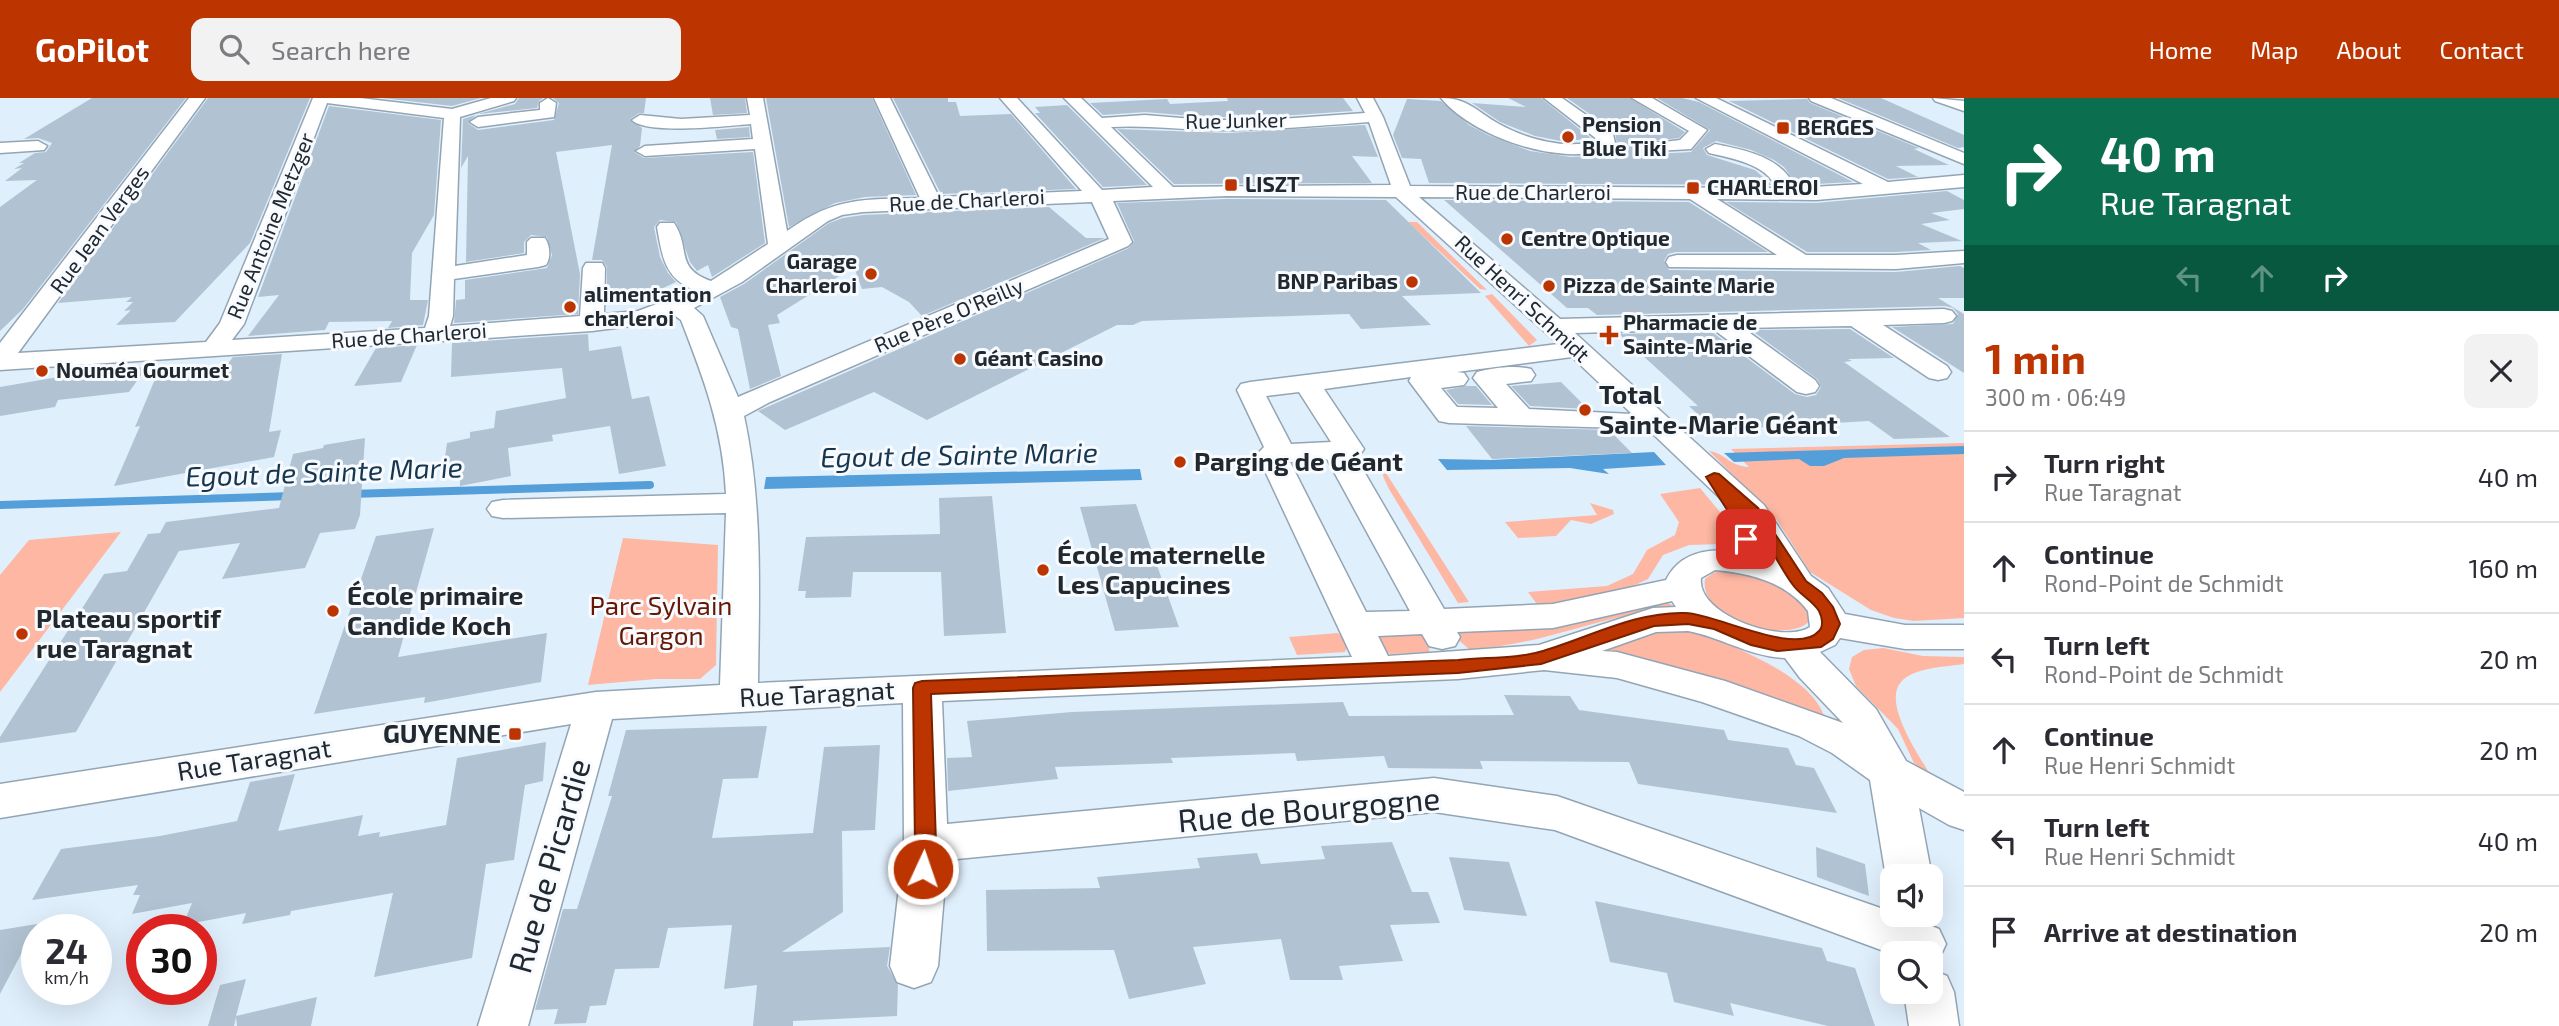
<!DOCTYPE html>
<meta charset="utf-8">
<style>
body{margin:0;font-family:"Exo 2",sans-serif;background:#f2f2f3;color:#2b2b33;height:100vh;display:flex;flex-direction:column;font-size:26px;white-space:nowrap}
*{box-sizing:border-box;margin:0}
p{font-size:23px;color:#7c7c81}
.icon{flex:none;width:38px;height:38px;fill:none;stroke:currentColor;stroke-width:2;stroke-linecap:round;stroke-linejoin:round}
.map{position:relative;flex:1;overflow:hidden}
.side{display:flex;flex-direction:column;background:#fff;width:595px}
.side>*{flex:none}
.guide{background:#0b6e4f;color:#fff;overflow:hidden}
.tools{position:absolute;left:1880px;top:766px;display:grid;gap:14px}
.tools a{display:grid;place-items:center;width:63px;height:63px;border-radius:14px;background:#fff;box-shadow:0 7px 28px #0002;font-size:35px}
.speed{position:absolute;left:21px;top:816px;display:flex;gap:14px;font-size:35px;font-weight:700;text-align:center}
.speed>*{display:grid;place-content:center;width:91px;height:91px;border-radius:50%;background:#fff;box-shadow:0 7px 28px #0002;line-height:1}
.speed small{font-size:18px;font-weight:400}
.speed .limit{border:10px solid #d22;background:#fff;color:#111}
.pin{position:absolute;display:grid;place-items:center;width:60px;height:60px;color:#fff;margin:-30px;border-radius:14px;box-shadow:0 4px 10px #0006}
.me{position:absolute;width:77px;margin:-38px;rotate:3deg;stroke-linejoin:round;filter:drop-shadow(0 0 5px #0008)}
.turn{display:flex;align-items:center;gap:24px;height:147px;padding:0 21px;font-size:32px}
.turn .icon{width:91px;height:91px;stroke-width:2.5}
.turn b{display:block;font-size:49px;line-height:60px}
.lanes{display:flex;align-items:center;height:66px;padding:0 21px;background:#0003;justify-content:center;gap:35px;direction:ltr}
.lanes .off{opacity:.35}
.round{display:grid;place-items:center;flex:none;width:74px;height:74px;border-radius:14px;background:#f2f2f3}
.headline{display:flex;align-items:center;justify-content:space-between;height:119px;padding:0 21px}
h1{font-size:42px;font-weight:700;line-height:52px;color:#bc3400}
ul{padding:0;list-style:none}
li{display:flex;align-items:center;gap:21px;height:91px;padding:0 21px;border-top:2px solid #e1e1e2}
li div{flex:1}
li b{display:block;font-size:26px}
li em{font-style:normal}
header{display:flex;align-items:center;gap:42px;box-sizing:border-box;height:98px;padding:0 35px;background:#bc3400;color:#fff}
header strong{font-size:33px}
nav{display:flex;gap:38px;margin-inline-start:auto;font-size:24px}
.search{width:490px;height:63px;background:#f2f2f3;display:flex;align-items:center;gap:18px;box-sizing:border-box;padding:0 24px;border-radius:14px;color:#7c7c81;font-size:26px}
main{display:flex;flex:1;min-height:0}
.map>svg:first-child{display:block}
.green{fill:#fdb7a3}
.water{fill:#549ed9}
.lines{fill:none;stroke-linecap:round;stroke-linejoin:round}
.stream{stroke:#549ed9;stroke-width:8}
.building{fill:#b1c3d2}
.minor-casing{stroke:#93a5b4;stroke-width:3}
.minor{fill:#fff;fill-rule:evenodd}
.route{fill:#bc3400;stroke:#7a2200;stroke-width:2}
.poi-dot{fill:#bc3400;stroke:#f7fafe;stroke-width:2.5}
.labels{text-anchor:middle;stroke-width:6;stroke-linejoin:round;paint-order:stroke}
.far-street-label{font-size:21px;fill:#21282e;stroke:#f7fafe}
.far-poi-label{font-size:21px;font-weight:bold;fill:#21282e;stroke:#f7fafe;text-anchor:start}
.poi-label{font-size:26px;font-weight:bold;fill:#21282e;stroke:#f7fafe;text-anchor:start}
.park-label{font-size:26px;fill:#661700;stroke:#f7fafe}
.street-label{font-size:26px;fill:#21282e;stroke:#f7fafe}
.water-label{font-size:28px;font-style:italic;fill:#16364f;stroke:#f7fafe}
.near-street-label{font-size:32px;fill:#21282e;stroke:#f7fafe}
</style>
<header>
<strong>GoPilot</strong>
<div class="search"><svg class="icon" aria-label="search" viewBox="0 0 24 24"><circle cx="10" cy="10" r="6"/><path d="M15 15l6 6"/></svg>Search here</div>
<nav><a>Home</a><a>Map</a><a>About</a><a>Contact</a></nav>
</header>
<main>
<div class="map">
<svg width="1964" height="928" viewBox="0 0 1964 928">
<rect width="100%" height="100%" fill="#e0effc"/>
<path class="green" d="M1408 124H1417L1487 192 1480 191Z
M1492 196 1537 242 1529 248 1485 198Z
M1964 345V520L1914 523 1894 520 1871 512 1810 474 1775 419 1709 353C1726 355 1728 368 1749 369L1731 351Z
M1384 372 1469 504 1458 505 1389 391 1383 378Z
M1700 390 1734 431 1722 446 1689 447 1663 457 1648 481 1614 497 1539 509 1528 494 1607 488 1633 476 1647 452 1675 437 1679 424 1660 396Z
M1590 405 1613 412 1614 416 1591 426 1571 422 1556 438 1518 440 1505 424 1597 417Z
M121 434 0 594V477L29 442Z
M623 440 718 447 716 567 700 581H656L588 587Z
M1726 472C1752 473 1810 491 1810 523 1784 548 1698 520 1705 481L1713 475Z
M1664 502 1676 510C1605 515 1539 549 1469 551L1455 539 1456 529Z
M1684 529C1723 544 1810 575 1824 618L1583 552 1625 546 1650 534Z
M1417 533 1430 543 1429 554 1390 556 1376 546 1379 534Z
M1338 535 1348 546 1345 554 1297 557 1289 539Z
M1883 550 1923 558 1964 559V566C1946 569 1914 569 1901 584 1882 605 1920 659 1931 678L1914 665 1898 631 1856 588 1849 571 1852 559 1864 552Z"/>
<path class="water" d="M1964 348V356L1844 360 1824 368H1810L1799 361 1734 364 1724 355Z
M1654 354 1666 367 1603 371 1609 376 1570 370 1447 372 1438 361 1491 362Z
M1140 371 1142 382 764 391 766 379Z"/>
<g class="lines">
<path class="stream" d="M350 396 650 387
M0 407 293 398"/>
</g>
<path class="building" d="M92 0H186L23 211 0 233V109L37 82 5 83 22 70 14 71 24 65H19L35 55 46 54 52 45 38 40 24 41Z
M208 0H310L250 145 175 224 116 227 131 212 124 213 133 204H126L132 199 58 205Z
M382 0H481L452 8Z
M519 0H543L539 3 537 10 478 16 515 6Z
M553 0H646L644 15H639L630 21 642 30 640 48 634 54 644 60 753 54 765 145 712 179 708 167 697 173 690 164 676 124 660 122 654 129 660 159 668 175 676 184 638 202 607 193V169L602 162H592L612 47 556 54 580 176 578 216 454 225 456 202 465 201V182L547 170 552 157 547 139 531 137 524 144V155L466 164 468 58 461 70 463 21 476 17 468 25 478 32 554 22 559 5Z
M710 0H745L747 15 713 17Z
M766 0H872L916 97 865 99 835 105 789 129Z
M893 0H948V4H956L960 18 1011 16 1076 91 941 96Z
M1227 0H1343L1353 13 1265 19H1205L1145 14 1103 17 1090 5 1167 1 1170 6 1228 3Z
M1508 0H1541L1592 41 1561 43 1535 38 1500 24 1472 5 1526 9Z
M1567 0H1630L1685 34 1679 40 1654 43 1650 49 1656 56 1691 54 1710 32 1657 0H1682L1699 4 1853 84 1797 87 1784 69 1774 62 1751 52 1716 43 1703 50 1707 57 1755 72 1772 87 1429 85 1421 61 1402 60 1393 37 1407 1 1441 3 1469 27 1488 37 1530 53 1571 59 1590 58 1608 53 1617 47 1615 34Z
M1838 0H1881L1964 37V49L1958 50Z
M1807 1 1810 5 1919 50 1914 51 1949 67 1896 68 1918 79 1888 81 1729 3Z
M1067 7 1147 87 1103 89 1035 15H1040L1035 9Z
M329 8 441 22 434 117 412 155 410 202H428L423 227 388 230 392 223 329 224 325 232 248 238 279 197 258 199Z
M1365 27 1378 59 1352 58 1372 85 1174 86 1117 31 1228 35Z
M749 29 750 39 717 41 715 32Z
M1947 93 1964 102V111L1931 115 1950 122 1921 126 1962 143 1918 145 1931 152 1896 154H1807L1726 104 1816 105Z
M1226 101 1386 102 1481 195 1402 198 1431 227 1361 231 1349 216 1142 223 1133 227H1117L927 322 874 294 785 332 758 313 1129 150 1134 143 1117 105Z
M1444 102 1689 104 1768 154H1676L1668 156 1664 163 1669 172 1896 174 1960 168 1964 170V200H1938L1964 216V275L1892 229 1953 226 1958 216 1953 210 1945 208 1597 217 1588 210H1567Z
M1049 109 1086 140H1105L922 218 909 204 882 189 862 191 854 169 777 217 780 225 768 227 781 278 750 291 738 231 731 229 720 199 744 186 829 125 843 120 863 117Z
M1850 231 1894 260 1848 261 1852 263 1844 264 1950 339 1894 341 1869 323 1714 332 1689 308H1698L1619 236 1712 234 1795 296 1807 299 1816 297 1821 289 1817 281 1751 232Z
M588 236 589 253 621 248 632 301 649 298 666 368 619 376 610 328 552 337 553 343 508 350 511 378 460 388V375L442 379 447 345 470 340V334L494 330 496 313 566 300 562 270 451 279 452 245Z
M417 247 401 284 354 288 376 250Z
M282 256 269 334 281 332 274 359 114 388 140 328 135 329 158 274 226 268 233 259Z
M134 266 130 270 147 269 129 294 58 302 55 309 0 318V289Z
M1561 284 1588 311 1530 308 1511 288Z
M1466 288H1476L1492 307 1458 306 1446 292Z
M1466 328 1609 332 1632 355 1492 361Z
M365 340 360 417 355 431 320 435 305 470 222 481 240 445 179 453 76 634 0 645V639L104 476 127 473 148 436 160 435 166 424 279 410 293 356 323 350 324 347Z
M992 398 1006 535 944 538 941 474H853L851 499 805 500 806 493H798L806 439 940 436 939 400Z
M1136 406 1149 445 1179 529 1115 533 1080 409Z
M434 430 398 559 547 535 541 584 424 605 425 599 314 616 376 438Z
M1504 597 1570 598 1579 612 1724 632 1728 642 1788 650 1796 667 1814 670 1837 715 1638 686 1629 664 1480 663 1483 671 1388 670 1384 658 1297 663 1295 655 1171 660 1173 665 1055 669 1058 681 948 693 947 660 972 659 967 623 1072 614 1343 604 1349 618 1514 617Z
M767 628 758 680 723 681 712 740 813 735 824 649 880 647 875 732 842 733 843 814 782 854 890 849 887 868 898 887 897 918 793 923V928H753L757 887 724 891 732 827 668 830 659 870 615 871 606 907 590 908 586 925 554 926 558 911 535 912 563 811H577L612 698H608L626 632Z
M546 644 543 683 525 687 514 762 486 766 472 860 374 879 393 795 291 813 290 817 242 826 246 815 183 827 192 805 132 816 140 797H133L138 787 32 802 61 751 160 738 237 723 250 684 295 676 278 733 363 717 358 738 380 734 379 739 446 727 457 660Z
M1392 744 1412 794H1428L1440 825 1390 827 1403 863 1339 868 1343 882H1290L1281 841 1193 849 1206 886 1129 901 1114 852 987 853 986 792 1100 790 1097 779 1200 770 1197 760 1257 755 1261 766 1325 761 1321 748Z
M1816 749 1865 766 1869 798 1817 779Z
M1449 759 1509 764 1527 818 1464 812Z
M1595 803 1822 850 1827 863 1855 870 1875 928H1828L1730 905 1734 918 1674 904 1667 875 1610 864Z
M37 826 0 896V832Z
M246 881 236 918 317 899 311 928H237L236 919 234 928H208L220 887Z"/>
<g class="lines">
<g class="minor-casing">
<path id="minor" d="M189 0H205L18 255 206 244 220 225 313 0H360L452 11 491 0H516L514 3 460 19 455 168 527 157V144L531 140H545C550 147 551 160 546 167L538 169 454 181 453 218 450 228 580 218 583 170 586 165H602L605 170 604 216 638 213 694 192C664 180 662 157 657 129L660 125H674C691 150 674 170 711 183L768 146 755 51 645 58 636 53 645 48 753 41 751 26C728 28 646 37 632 22L640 17 681 21 750 17 747 0H763L787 133C837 98 862 102 920 100L874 0H890L939 99 1082 93 1000 0H1017L1102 92 1153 89 1064 0H1081L1102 20 1145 17 1205 22H1265L1365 15 1357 0H1373L1383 19 1410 88 1776 90C1767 66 1731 60 1709 55L1706 51 1715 46C1745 52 1783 59 1795 90L1863 86 1696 0H1716L1888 84 1964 77V89L1816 102 1717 101 1806 157H1896L1964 153V165L1896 171 1669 169 1666 164 1669 159 1677 157H1777L1690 101 1419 99 1560 221 1944 211 1952 213 1956 218 1952 223 1944 225 1883 227 1947 268 1951 274 1947 280 1938 282 1929 280 1851 228 1743 230 1815 282 1819 288 1815 294 1806 296 1797 294 1713 231 1575 235 1764 407 1811 478 1828 490 1845 516 1905 527H1964V551H1905L1840 540 1835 547 1820 554 1876 611 1906 663 1964 694V732L1949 727 1919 710 1932 779 1930 782V779H1892V790L1886 779 1870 682 1832 655 1799 638 1702 604 1617 580 1544 572 1458 581 942 603 947 726 1434 680 1557 698 1892 814V817C1908 817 1924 825 1939 831L1946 846 1939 861 1930 865V856H1892L1555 732 1434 714 947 762 938 868 931 884 914 890 897 884 890 868 904 746 903 605 612 621 528 928H478L571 626 0 720V686L596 594 720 587 726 415 503 420 492 418 487 411 492 404 503 402 726 396C723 331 704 281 681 222L674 217 639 227 592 233 0 272V245ZM327 5 444 20 429 218 425 230 232 242 244 226ZM1369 24 1391 87 1173 89 1111 29C1144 27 1175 31 1208 32 1262 33 1315 28 1369 24ZM1226 98 1396 99 1558 246 1250 284 1241 286 1237 292 1264 349 1257 356 1352 559 758 585C759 495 763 406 744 318L770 304 1128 148 1132 144 1113 103ZM1092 104 1109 141 738 299 703 218 694 210 742 184 828 123 842 117 863 114ZM1572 259 1632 316 1529 311 1506 286 1531 283 1535 277 1531 271C1514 267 1493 270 1477 274L1473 280 1498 310 1457 309 1441 290 1464 287 1468 281 1464 275 1457 274ZM1411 279 1409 283 1439 323 1449 325 1623 330 1654 337 1741 420 1766 460C1730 450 1685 444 1666 482L1553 506 1444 511 1355 358 1360 357 1364 351 1324 291ZM1299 294 1331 344 1291 346 1266 298ZM1327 361 1410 513 1366 514 1290 364ZM1715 472C1750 475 1786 484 1808 513L1810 529C1783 547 1696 517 1701 480ZM1672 503 1676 509 1653 510 1539 547 1388 558 1378 538 1422 536 1429 548 1442 551 1455 548 1460 539 1457 534 1553 530ZM1688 533C1721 539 1750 559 1785 560L1800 580 1843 625 1725 583 1617 554 1602 553 1656 534Z
M548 0 556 5 554 19 478 29 470 24 478 19 540 12V5Z
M1441 0C1468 0 1476 13 1499 26 1526 41 1568 53 1598 42L1544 0H1562L1613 36 1615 45C1609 52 1599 54 1590 55 1544 62 1471 36 1441 0Z
M1632 0H1652L1707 32 1691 51 1656 53 1653 49 1656 45 1680 42 1689 33Z
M1809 0H1831L1964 55V66L1811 3Z
M1933 0 1964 3V13L1935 3Z
M38 43 47 48 44 52 0 55V45Z
M1930 871 1947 878 1954 894 1959 928H1909L1904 894H1930Z"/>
</g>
<use href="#minor" class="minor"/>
</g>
<path class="route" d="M1714 375 1719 376 1758 410 1806 483 1822 495 1833 509 1840 526 1833 541 1821 549 1777 553 1751 547 1714 531 1688 526 1654 528 1541 566 1458 575 931 596 936 746 931 777 923 780 916 777 913 771 915 746 913 590 915 585 922 583 1458 562C1485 559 1517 561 1543 553 1590 539 1637 513 1686 515 1716 516 1797 559 1819 533 1824 528 1822 519 1819 513 1812 502 1800 497 1793 487 1776 464 1763 431 1742 412L1754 441 1746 446 1740 444 1733 421 1706 379Z"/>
<g class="poi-dot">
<rect x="1776" y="23" width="14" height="14" rx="3.5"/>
<circle cx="1568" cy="39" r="7"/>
<rect x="1224" y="80" width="14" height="14" rx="3.5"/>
<rect x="1686" y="83" width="14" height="14" rx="3.5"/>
<circle cx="1507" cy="141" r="7"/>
<circle cx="871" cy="176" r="7"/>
<circle cx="1412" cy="184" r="7"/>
<circle cx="1549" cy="188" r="7"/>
<circle cx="570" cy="209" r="7"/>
<path d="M1605.5 226.5h7v7h7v7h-7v7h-7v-7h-7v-7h7z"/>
<circle cx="960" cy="261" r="7"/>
<circle cx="42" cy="273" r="7"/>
<circle cx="1585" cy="312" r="7"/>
<circle cx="1180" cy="364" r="7"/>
<circle cx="1043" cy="472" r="7"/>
<circle cx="333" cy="513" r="7"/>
<circle cx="22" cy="536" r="7"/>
<rect x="508" y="629" width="14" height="14" rx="3.5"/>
</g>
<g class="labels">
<g class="far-street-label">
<text transform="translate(1236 23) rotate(-1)" y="7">Rue Junker</text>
<text x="1533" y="102">Rue de Charleroi</text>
<text transform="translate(967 103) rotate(-3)" y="7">Rue de Charleroi</text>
<text transform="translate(271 128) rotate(-68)" y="7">Rue Antoine Metzger</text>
<text transform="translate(100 132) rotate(-54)" y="7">Rue Jean Verges</text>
<text transform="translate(1522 201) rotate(43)" y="7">Rue Henri Schmidt</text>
<text transform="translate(949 218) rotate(-23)" y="7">Rue Père O'Reilly</text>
<text transform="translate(409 238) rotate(-4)" y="7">Rue de Charleroi</text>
</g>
<g class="far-poi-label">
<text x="1582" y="34">Pension<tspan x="1582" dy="24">Blue Tiki</tspan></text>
<text x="1797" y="37">BERGES</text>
<text x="1245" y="94">LISZT</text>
<text x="1707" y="97">CHARLEROI</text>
<text x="1521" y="148">Centre Optique</text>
<text x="857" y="171" text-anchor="end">Garage<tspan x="857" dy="24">Charleroi</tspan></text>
<text x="1398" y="191" text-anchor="end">BNP Paribas</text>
<text x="1563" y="195">Pizza de Sainte Marie</text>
<text x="584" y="204">alimentation<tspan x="584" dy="24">charleroi</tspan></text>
<text x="1623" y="232">Pharmacie de<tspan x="1623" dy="24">Sainte-Marie</tspan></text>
<text x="974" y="268">Géant Casino</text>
<text x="56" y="280">Nouméa Gourmet</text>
</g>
<g class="poi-label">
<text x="1599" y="306">Total<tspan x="1599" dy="30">Sainte-Marie Géant</tspan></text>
<text x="1194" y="373">Parging de Géant</text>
<text x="1057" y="466">École maternelle<tspan x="1057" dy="30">Les Capucines</tspan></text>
<text x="347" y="507">École primaire<tspan x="347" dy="30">Candide Koch</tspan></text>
<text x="36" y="530">Plateau sportif<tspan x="36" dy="30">rue Taragnat</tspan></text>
<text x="501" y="645" text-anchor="end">GUYENNE</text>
</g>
<g class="park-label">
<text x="661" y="517">Parc Sylvain<tspan x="661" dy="30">Gargon</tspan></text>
</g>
<g class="street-label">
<text transform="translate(817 596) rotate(-3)" y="9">Rue Taragnat</text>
<text transform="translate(254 662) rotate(-9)" y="9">Rue Taragnat</text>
</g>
<g class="water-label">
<text transform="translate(959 357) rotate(-1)" y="10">Egout de Sainte Marie</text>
<text transform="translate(324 374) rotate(-2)" y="10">Egout de Sainte Marie</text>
</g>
<g class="near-street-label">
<text transform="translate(1309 712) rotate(-5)" y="11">Rue de Bourgogne</text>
<text transform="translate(550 768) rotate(-74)" y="11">Rue de Picardie</text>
</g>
</g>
</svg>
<div class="tools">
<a><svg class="icon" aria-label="sound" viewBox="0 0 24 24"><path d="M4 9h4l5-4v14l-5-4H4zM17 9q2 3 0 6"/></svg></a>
<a><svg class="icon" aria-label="search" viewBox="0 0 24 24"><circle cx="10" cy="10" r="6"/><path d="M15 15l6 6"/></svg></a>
</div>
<div class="speed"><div>24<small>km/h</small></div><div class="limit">30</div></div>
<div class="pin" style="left:1746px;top:441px;background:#d93025"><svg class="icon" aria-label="arrive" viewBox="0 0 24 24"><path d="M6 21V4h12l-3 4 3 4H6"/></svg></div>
<svg class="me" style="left:923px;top:771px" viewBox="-20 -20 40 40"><circle r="17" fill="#bc3400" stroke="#fff" stroke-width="3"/><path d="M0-11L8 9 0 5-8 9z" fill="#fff"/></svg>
</div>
<section class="side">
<div class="guide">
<div class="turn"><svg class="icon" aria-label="right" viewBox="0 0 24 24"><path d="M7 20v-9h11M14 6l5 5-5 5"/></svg><div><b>40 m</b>Rue Taragnat</div></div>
<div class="lanes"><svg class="icon off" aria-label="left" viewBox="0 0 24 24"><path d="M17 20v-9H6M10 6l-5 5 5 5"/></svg><svg class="icon off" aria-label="ahead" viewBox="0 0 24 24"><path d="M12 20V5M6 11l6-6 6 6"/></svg><svg class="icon" aria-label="right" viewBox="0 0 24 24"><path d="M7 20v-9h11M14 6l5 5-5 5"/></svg></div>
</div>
<div class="headline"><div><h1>1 min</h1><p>300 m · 06:49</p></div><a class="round"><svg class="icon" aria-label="close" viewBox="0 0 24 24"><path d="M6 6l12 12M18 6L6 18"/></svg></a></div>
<ul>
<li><svg class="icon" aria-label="right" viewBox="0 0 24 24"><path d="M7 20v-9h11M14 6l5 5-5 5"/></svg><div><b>Turn right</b><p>Rue Taragnat</p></div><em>40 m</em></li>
<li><svg class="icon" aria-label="ahead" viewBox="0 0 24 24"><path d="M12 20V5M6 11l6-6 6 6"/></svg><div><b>Continue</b><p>Rond-Point de Schmidt</p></div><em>160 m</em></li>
<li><svg class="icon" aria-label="left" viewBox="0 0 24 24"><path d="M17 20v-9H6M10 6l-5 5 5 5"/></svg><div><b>Turn left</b><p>Rond-Point de Schmidt</p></div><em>20 m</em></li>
<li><svg class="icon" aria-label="ahead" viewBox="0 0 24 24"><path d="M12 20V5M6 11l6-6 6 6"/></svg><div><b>Continue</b><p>Rue Henri Schmidt</p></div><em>20 m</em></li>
<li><svg class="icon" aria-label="left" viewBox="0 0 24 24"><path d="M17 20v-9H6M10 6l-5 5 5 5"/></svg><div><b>Turn left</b><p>Rue Henri Schmidt</p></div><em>40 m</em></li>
<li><svg class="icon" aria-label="arrive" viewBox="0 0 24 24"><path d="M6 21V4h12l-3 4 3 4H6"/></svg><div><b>Arrive at destination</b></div><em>20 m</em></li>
</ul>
</section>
</main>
